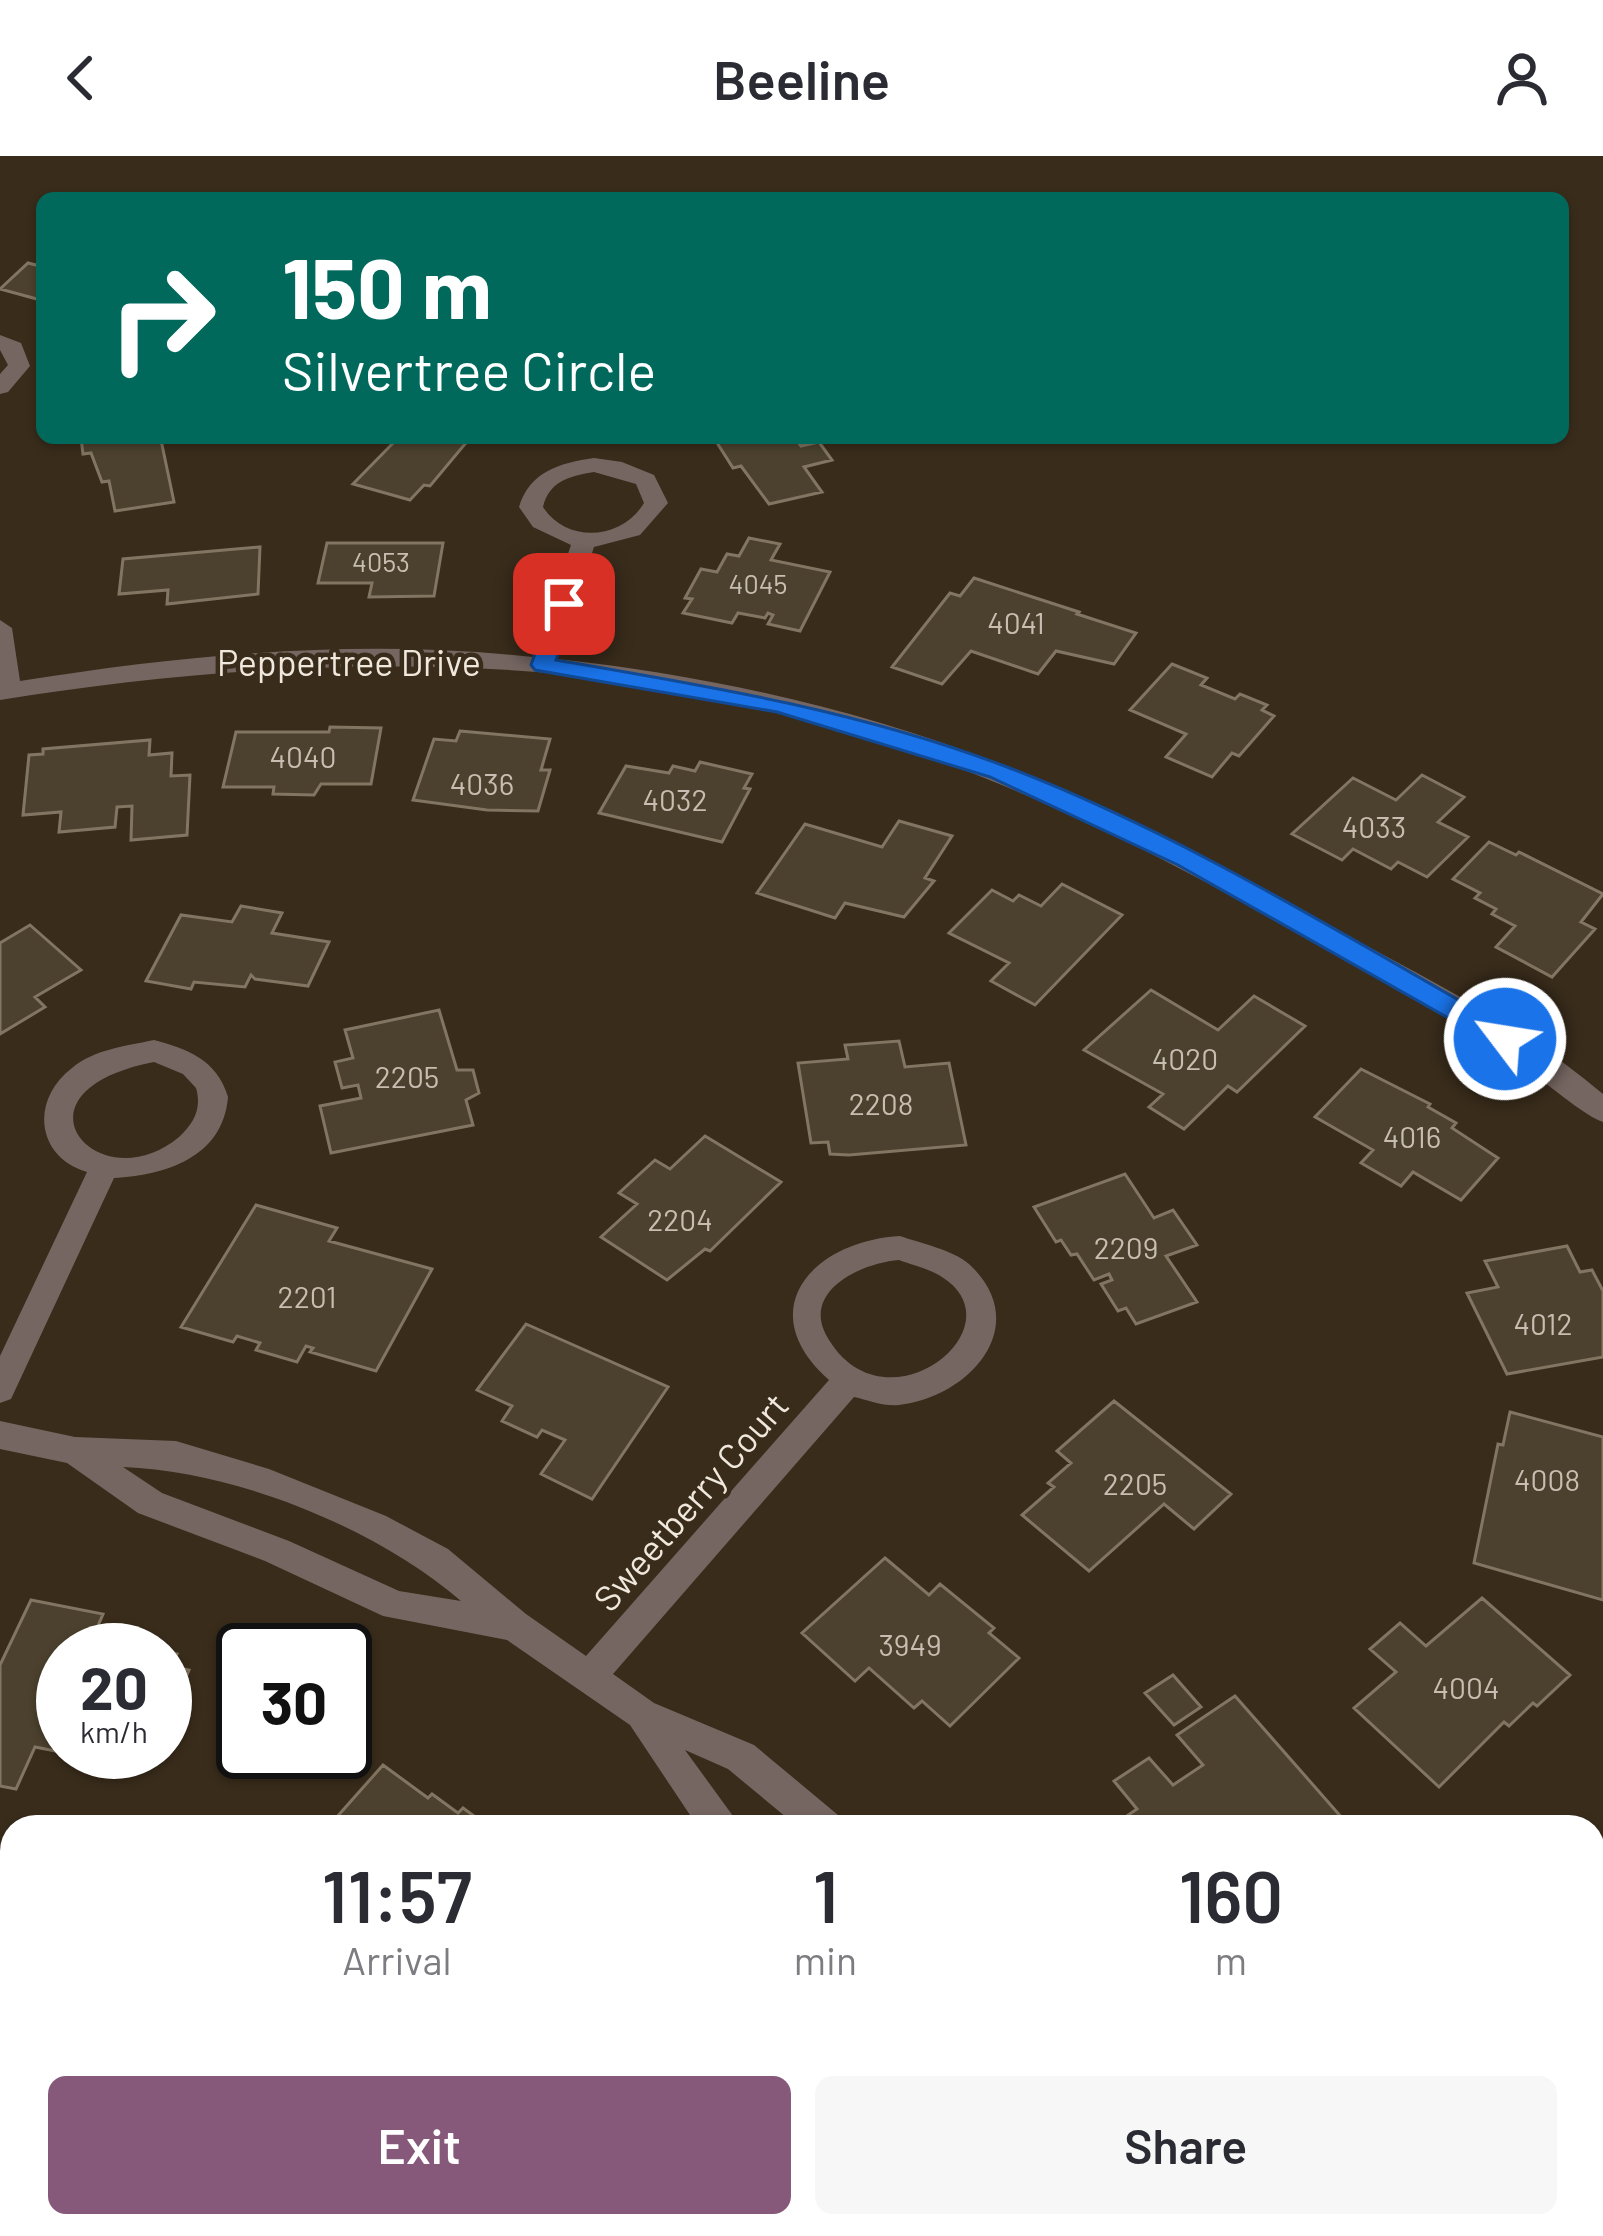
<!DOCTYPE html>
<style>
body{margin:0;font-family:Barlow,sans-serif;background:#f7f7f7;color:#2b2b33;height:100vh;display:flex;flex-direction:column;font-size:45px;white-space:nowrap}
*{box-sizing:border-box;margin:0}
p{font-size:39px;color:#7c7c81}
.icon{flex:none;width:66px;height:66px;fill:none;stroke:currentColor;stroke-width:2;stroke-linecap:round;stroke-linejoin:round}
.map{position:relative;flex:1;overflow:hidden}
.side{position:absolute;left:0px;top:1659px;width:1605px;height:423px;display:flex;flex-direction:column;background:#fff;border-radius:36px 36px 0 0;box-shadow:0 3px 9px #0004}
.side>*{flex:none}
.guide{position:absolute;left:36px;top:36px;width:1533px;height:252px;border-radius:18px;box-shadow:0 3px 9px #0004;background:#00695c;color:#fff;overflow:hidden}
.speed{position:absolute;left:36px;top:1467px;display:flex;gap:24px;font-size:60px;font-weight:700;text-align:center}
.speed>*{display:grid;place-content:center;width:156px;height:156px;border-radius:50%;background:#fff;box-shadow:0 3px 9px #0004;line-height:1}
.speed small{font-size:30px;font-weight:400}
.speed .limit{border:6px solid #111;border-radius:18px;background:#fff;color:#111}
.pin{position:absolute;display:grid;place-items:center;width:102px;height:102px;color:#fff;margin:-51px;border-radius:24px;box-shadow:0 6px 18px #0006}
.me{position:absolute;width:132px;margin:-66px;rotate:301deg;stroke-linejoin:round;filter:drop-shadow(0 0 9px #0008)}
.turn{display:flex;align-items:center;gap:42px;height:252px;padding:0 48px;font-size:54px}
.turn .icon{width:156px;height:156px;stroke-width:2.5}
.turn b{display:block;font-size:84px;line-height:102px}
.eta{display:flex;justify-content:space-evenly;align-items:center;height:204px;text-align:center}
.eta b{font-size:72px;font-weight:600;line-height:84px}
.button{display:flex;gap:24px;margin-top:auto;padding:24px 48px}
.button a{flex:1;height:138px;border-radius:18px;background:#865879;color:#fff;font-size:48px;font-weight:600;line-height:138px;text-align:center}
.button a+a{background:#f7f7f7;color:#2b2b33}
header{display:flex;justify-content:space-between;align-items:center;height:156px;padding:0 48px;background:#fff;font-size:54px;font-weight:600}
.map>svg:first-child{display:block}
.building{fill:#4c412e;stroke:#827561;stroke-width:3}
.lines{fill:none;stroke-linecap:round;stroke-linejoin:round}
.minor{fill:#756661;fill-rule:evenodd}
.route{fill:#1a73e8;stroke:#114b97;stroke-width:3}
.labels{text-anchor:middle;stroke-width:9;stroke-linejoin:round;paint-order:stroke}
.far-number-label{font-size:27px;fill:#c7beb1}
.number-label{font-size:30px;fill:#c7beb1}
.street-label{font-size:36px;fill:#f0e8dd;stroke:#392c1b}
</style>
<header><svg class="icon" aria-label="back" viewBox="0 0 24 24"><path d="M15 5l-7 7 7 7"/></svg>Beeline<svg class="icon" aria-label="person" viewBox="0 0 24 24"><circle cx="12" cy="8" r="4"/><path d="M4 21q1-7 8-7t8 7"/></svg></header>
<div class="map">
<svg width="1603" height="2080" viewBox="0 0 1603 2080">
<rect width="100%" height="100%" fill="#392c1b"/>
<path class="building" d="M42 104V139L37 143 0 133 28 107 36 109Z
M81 282H167L161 284 174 346 115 355 109 325 102 326 91 297 83 298Z
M398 282H470L430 330 424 329 410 344 353 328Z
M714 282H795L801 290 819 286 832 304 804 311 822 336 769 348 741 310 733 312Z
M749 382 780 388 771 404 830 416 800 475 768 468 773 459 768 457 765 462 738 457 732 467 683 457 692 443 685 442 701 413 717 416 727 398 739 400Z
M327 387H443L434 440 369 441 372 427H318Z
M260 391 258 438 167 448 168 434 119 438 123 403Z
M974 422 1079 456 1077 458 1136 477 1114 508 1056 495 1038 518 971 495 942 528 892 511 950 437 960 440Z
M1172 508 1207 522 1201 529 1235 543 1240 538 1267 549 1262 554 1274 560 1239 600 1232 597 1212 621 1166 601 1186 578 1130 554Z
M330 571 381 572 371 628H321L314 639 273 638 274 631H223L236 576H329Z
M460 575 550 583 541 614H550L538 655 487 654 413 644 434 583 456 585Z
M150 584 149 599 172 597 171 620 190 619 187 679 131 684 132 650 117 651 115 671 59 676 61 656 23 659 29 599 43 598V593Z
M700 606 752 618 744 632 750 633 722 686 599 657 626 610 669 617 673 610 695 615Z
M1422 619 1464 641 1438 666 1468 681 1427 721 1398 706 1391 713 1353 693 1342 704 1292 678 1353 622 1396 644Z
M899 665 952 680 925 722 934 725 904 761 845 747 835 762 757 737 805 668 882 691Z
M1489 686 1516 699 1519 696 1603 738 1581 766 1595 773 1552 821 1496 791 1515 770 1492 758 1496 753 1475 742 1480 737 1453 723Z
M1062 728 1122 759 1035 849 991 825 1009 807 949 777 992 734 1013 745 1019 739 1041 750Z
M241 750 282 757 272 777 329 786 308 830 255 823 251 819 245 831 194 826 191 833 146 825 181 759 232 766Z
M30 769 81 814 35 841 45 851 0 878V787Z
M1151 834 1218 874 1254 840 1305 870 1237 936 1228 930 1184 973 1149 951 1163 938 1084 894Z
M439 854 457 914H473L479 937 466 944 473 969 331 997 320 950 361 942 358 929 342 932 335 906 353 902 345 874Z
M899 885 905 911 949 907 966 989 849 999 830 998 828 986 811 987 798 907 848 903 845 889Z
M1361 913 1430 948 1428 951 1456 967 1452 972 1498 1002 1461 1044 1413 1016 1401 1030 1361 1007 1373 994 1315 961Z
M705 980 781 1026 710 1095 705 1093 667 1124 601 1081 637 1048 619 1037 655 1004 670 1013Z
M1125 1018 1154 1062 1173 1054 1197 1089 1166 1100 1197 1146 1136 1168 1126 1152 1118 1155 1101 1128 1112 1124 1109 1118 1094 1124 1077 1098 1071 1099 1061 1084 1056 1086 1034 1051Z
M256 1049 337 1072 329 1085 432 1113 376 1215 310 1196 313 1192 306 1190 297 1206 256 1194 260 1187 237 1180 233 1186 181 1171Z
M1567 1090 1580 1116 1592 1114 1603 1135V1201L1507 1218 1467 1137 1498 1131 1485 1105Z
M526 1168 668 1231 592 1343 541 1318 565 1284 542 1274 537 1281 502 1265 512 1250 477 1234Z
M1114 1245 1231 1338 1194 1373 1164 1348 1089 1415 1022 1359 1054 1331 1048 1327 1071 1307 1057 1295Z
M1510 1256 1603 1281V1444L1474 1407 1498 1288 1503 1289Z
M885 1402 929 1439 940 1428 994 1472 989 1477 1019 1502 950 1570 922 1545 914 1552 869 1512 855 1525 802 1477Z
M1482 1442 1570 1519 1537 1550 1533 1547 1509 1570 1504 1566 1439 1631 1354 1552 1396 1516 1370 1493 1400 1467 1426 1490Z
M31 1444 103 1458 91 1486 159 1494H63V1596H154L147 1613 35 1591 16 1633 0 1630V1509Z
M165 1495 177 1498 171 1510 189 1514 165 1570Z
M1173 1519 1201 1551 1174 1569 1145 1537Z
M1235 1540 1350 1671H1122L1118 1666 1137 1653 1114 1625 1149 1602 1173 1629 1203 1609 1177 1579Z
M383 1609 428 1642 432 1638 458 1657 463 1652 485 1668 328 1671Z
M0 1822H12V1928L0 1923Z
M1593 2001 1603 2010V2080H1497L1509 2070 1515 2077 1522 2070H1593Z
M626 2070H744L731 2080H685L679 2072 669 2080H633Z"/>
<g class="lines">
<path class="minor" d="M0 179 21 187 30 210 8 236 0 238V218L8 209 0 194Z
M594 302 622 306 654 319 668 347 640 379 594 391 557 503C714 520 869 555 1015 614 1128 659 1234 718 1341 776 1431 825 1524 871 1603 938V966C1580 959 1520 904 1493 887 1410 833 1320 788 1233 741 1119 678 1002 624 878 583 595 489 290 498 0 544V464L12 472 20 525C189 498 362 482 533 501L571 389 533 371 519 351C530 315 560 307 594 302ZM594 316 636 328 644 347C622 384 567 388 543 351 549 325 570 320 594 316Z
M154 884C188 893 217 904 228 941 223 1002 165 1019 114 1022L11 1243 0 1247V1200L87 1016C36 1001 30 944 72 912 95 893 126 890 154 884ZM154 906 183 918 196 932C202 952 194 967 179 981 99 1048 0 936 154 906Z
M900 1080C920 1087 953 1094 969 1108 1034 1168 971 1241 899 1249 885 1251 868 1244 854 1241L613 1518 654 1547 754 1589 838 1659 843 1671H798L728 1613 685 1594 741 1671H698L630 1569 507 1484 383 1460 265 1405 138 1357 67 1307 0 1293V1265L75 1281 176 1285 269 1313 386 1360 448 1393 526 1458 586 1500 829 1224C750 1154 813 1085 900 1080ZM899 1104C912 1109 930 1113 942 1121 1021 1171 887 1278 829 1184 798 1136 861 1107 899 1104ZM123 1311C236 1315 376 1372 461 1445L399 1435 289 1385 162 1337Z
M1603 1698V1739L1593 1743V1702Z
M1118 2070H1167L1163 2080H1114Z"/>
</g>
<path class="route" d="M564 441 575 448 556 504C708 530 861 555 1007 611 1185 679 1349 783 1515 876L1518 883 1515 889H1496L1178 709 990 621 777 556 535 514 531 509 553 448Z"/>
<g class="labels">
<g class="far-number-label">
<text x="381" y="416">4053</text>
<text x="758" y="438">4045</text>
</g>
<g class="number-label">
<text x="1016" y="478">4041</text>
<text x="303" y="612">4040</text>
<text x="482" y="639">4036</text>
<text x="675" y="655">4032</text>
<text x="1374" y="682">4033</text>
<text x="1185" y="914">4020</text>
<text x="407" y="932">2205</text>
<text x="881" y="959">2208</text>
<text x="1412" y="992">4016</text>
<text x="680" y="1075">2204</text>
<text x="1126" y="1103">2209</text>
<text x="307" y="1152">2201</text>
<text x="1543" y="1179">4012</text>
<text x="1547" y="1335">4008</text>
<text x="1135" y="1339">2205</text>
<text x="910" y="1500">3949</text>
<text x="1466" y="1543">4004</text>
</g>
<g class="street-label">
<text x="349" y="520">Peppertree Drive</text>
<text transform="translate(691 1346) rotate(-49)" y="13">Sweetberry Court</text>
</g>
</g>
</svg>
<div class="speed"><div>20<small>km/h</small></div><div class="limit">30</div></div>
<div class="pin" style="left:564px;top:448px;background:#d93025"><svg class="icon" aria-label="arrive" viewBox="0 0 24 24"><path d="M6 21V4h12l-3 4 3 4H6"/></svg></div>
<svg class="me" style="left:1505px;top:883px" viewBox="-20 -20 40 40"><circle r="17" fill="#1a73e8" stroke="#fff" stroke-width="3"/><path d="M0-11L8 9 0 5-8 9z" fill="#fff"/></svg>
<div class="guide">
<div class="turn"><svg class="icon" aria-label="right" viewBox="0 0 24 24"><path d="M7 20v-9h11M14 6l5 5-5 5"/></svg><div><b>150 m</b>Silvertree Circle</div></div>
</div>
<section class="side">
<div class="eta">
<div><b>11:57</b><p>Arrival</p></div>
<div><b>1</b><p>min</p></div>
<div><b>160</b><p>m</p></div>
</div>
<div class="button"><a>Exit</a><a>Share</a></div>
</section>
</div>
